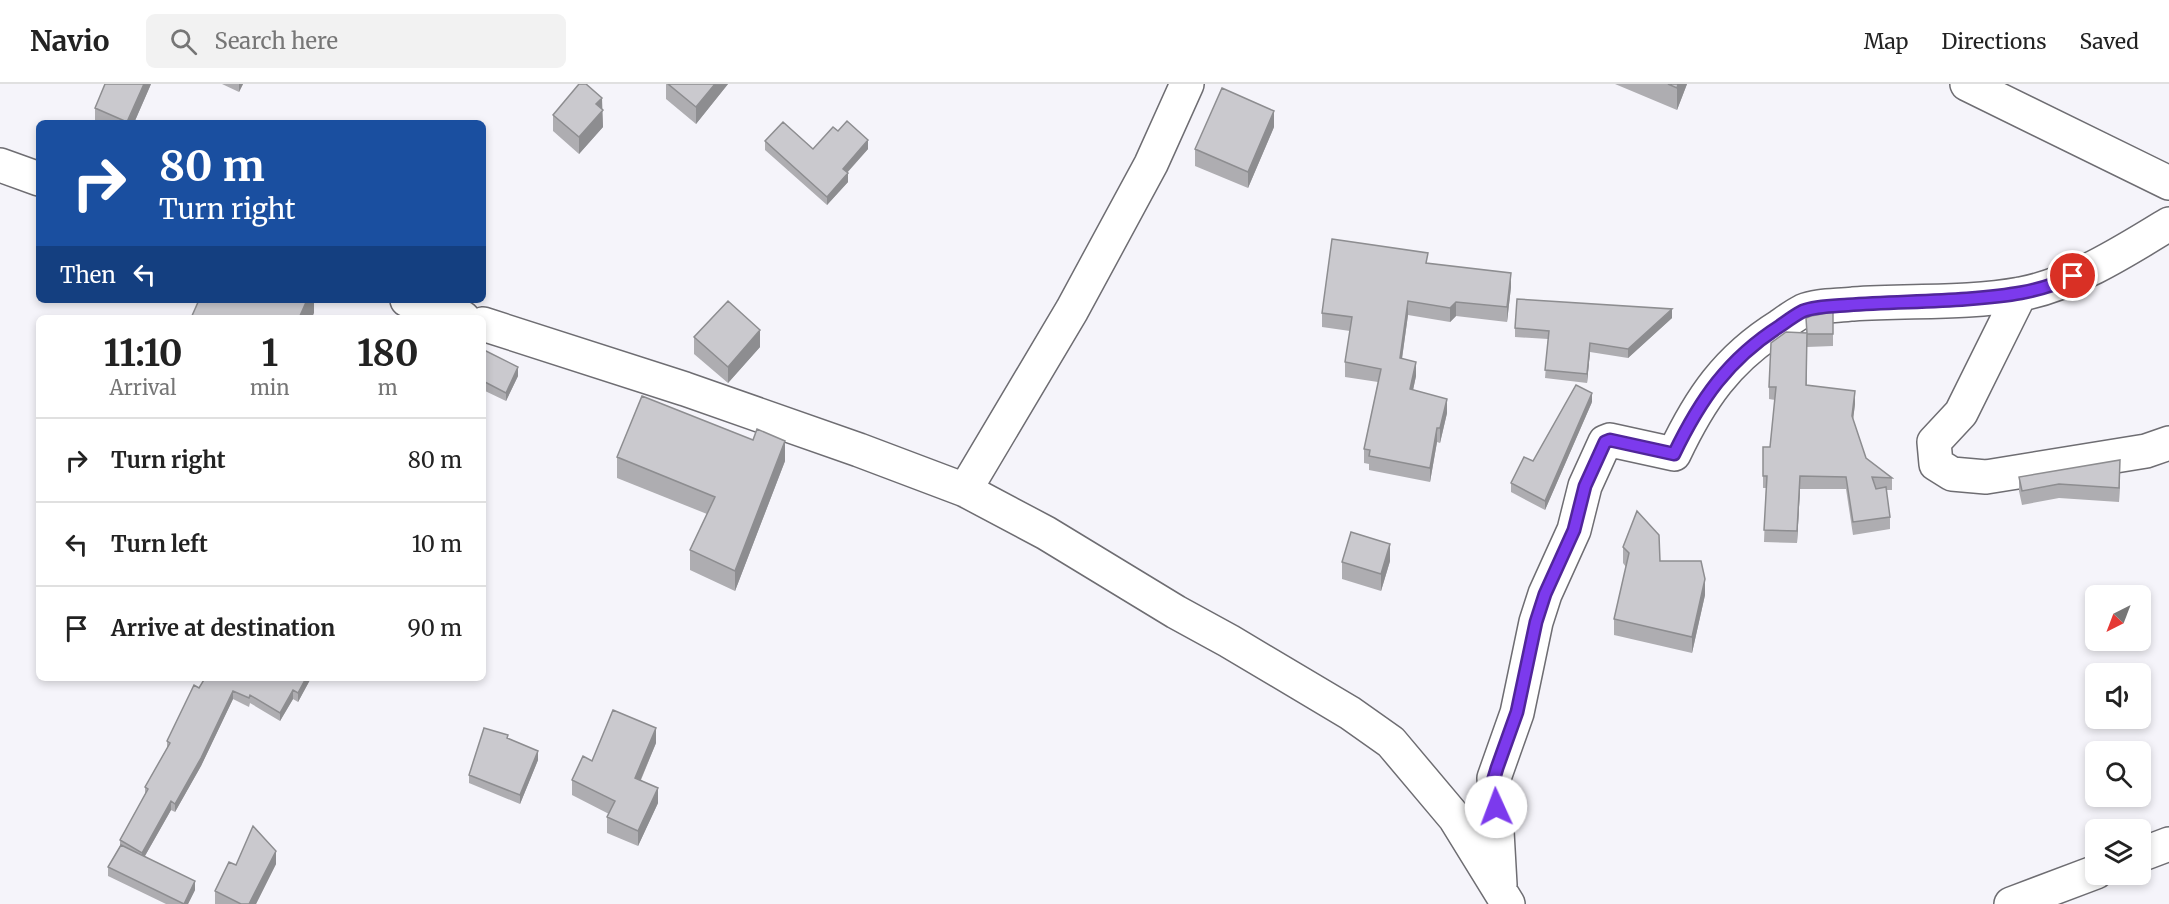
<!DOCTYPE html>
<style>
body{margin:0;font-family:Merriweather,serif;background:#f2f2f2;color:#222;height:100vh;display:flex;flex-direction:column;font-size:22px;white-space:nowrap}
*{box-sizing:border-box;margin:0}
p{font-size:20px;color:#767676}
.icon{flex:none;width:33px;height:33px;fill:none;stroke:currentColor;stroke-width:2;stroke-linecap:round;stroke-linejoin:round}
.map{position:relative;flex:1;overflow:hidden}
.panel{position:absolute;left:36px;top:231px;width:450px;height:366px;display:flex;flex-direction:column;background:#fff;border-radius:9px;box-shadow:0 3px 9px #0003}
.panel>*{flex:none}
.banner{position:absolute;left:36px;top:36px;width:450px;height:183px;border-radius:9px;box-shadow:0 3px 9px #0003;background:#1a4fa0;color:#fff;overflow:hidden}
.needle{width:39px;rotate:222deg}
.buttons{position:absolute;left:2085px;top:501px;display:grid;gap:12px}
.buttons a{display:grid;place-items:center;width:66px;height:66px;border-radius:9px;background:#fff;box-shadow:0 3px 9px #0003;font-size:30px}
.pin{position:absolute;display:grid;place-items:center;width:51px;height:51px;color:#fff;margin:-26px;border:3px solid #fff;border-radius:50%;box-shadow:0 2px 6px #0007}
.me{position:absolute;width:66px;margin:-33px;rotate:358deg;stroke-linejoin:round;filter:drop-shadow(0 0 4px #0008)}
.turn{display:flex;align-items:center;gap:21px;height:126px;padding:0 24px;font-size:27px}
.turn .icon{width:78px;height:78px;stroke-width:2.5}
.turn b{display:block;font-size:42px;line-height:51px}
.then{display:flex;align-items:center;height:57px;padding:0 24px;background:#0003;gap:12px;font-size:22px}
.eta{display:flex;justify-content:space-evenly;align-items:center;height:102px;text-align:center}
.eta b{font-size:36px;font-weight:700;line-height:42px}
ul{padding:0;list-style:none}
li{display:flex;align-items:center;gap:18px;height:84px;padding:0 24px;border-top:2px solid #e0e0e0}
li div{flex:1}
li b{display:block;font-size:22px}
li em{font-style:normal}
header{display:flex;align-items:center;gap:36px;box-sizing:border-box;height:84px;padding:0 30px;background:#fff;border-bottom:2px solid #e0e0e0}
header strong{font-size:28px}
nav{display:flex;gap:33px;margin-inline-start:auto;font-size:21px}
.search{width:420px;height:54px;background:#f2f2f2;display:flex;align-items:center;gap:15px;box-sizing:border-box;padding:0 21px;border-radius:9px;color:#767676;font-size:22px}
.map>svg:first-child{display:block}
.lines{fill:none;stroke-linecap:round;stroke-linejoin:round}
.minor-casing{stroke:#6e6d72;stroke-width:36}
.minor{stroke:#fff;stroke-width:33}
.wall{fill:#aeadb1}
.shaded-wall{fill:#8d8d90}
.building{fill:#cac9ce;stroke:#8d8d90;stroke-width:1.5}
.route-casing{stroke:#51269a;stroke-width:15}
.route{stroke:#7c3aed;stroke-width:10}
</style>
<header>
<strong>Navio</strong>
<div class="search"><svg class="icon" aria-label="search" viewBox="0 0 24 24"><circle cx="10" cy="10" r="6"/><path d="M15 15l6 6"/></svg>Search here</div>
<nav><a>Map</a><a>Directions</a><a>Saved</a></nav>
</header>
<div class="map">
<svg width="2169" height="820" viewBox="0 0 2169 820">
<rect width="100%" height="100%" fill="#f5f4fa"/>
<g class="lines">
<g class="minor-casing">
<path id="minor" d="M1967 0 2169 99
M0 81 39 95
M2020 210 1961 329 1934 358 1936 380 1952 390 1986 393 2146 367 2169 359
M407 216 463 234
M483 240 685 305 859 366 965 406 1046 449 1176 528 1229 557 1350 629 1391 658 1455 734 1508 820
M965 406 1072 226 1151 80 1187 0
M2140 771 2169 760
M1500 801 1494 694 1517 629 1536 538 1545 510 1574 446 1585 402 1605 358 1610 356 1674 370C1700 315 1727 275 1780 242 1787 237 1795 231 1803 227 1817 221 1837 222 1853 220 1908 216 1966 220 2021 210 2073 200 2125 167 2169 140
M2011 820 2096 788"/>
</g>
<use href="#minor" class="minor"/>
</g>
<path class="wall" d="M151 0 134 39H95V24Z
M222 0H243L239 8Z
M666 0H728L696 40 666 15Z
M1615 0H1687L1677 26Z
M602 25 603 43 579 70 553 47V31Z
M1274 43 1248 104 1195 82V65Z
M838 47 868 65 847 89 848 98 827 121 765 66V57L813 65Z
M1428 179 1511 203 1507 238 1456 232 1450 238 1408 231 1402 275 1416 292 1413 306 1447 329 1440 359 1437 358 1430 398 1369 386V380L1364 379V365L1378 298 1345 293V278L1350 247 1322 243V229Z
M1833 228V262L1807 263V301L1855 320 1853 335 1866 374 1892 394V406H1886L1890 433V445L1853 451 1846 405H1800L1797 459 1764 458 1766 404H1763V363H1770L1775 316 1769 315V303L1806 249Z
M1672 234 1628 274 1590 268 1587 299 1545 294 1548 255 1515 253V244Z
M694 253 760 263 728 299 694 270Z
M483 268 518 292 506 317 483 306Z
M1592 318 1545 426 1511 408V399Z
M617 373 785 377 735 507 690 486V466L707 430 617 394Z
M2120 390 2119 418 2059 414 2022 421 2019 407V393Z
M1623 463 1660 477 1705 511 1692 569 1614 551V535L1626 483 1623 479Z
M1390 477 1381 507 1342 495V478Z
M205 594H311L298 618 293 615 280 637 250 619 249 623 233 615 201 682 175 728 171 726 145 772 195 806 188 820H166L108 792V783L120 762V756L145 710V703L167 664V657Z
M508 654 538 676 520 720 469 699V691Z
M656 659 641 696 658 719 638 762 607 749V733L609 730 572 711V696L592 677Z
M276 780 256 820H215V807L236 781Z"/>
<path class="shaded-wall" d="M144 0H151L134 39H127Z
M239 0H243L239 8Z
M715 0H728L696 40V23Z
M1678 0H1687L1677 26V4Z
M602 14 603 43 579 70V53L596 20Z
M1274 27V43L1248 104V88Z
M868 56V65L843 93V85Z
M848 89V98L827 121V113Z
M1511 189V203L1507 238V223Z
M307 216H314V229L312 234H299Z
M1408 217V231L1400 288V274Z
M1456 218V232L1450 238V224Z
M1672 225V234L1628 274V265Z
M760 246V263L728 299V283Z
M1590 259V268L1587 299V290Z
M1416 278V292L1410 320V305Z
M518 283V292L506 317V309Z
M1855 307V320L1852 344V332Z
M1592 309V318L1545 426V417Z
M1447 315V329L1440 359V344Z
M1437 344V358L1430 398V384Z
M785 357V377L735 507V487Z
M2120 376V390L2119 418V404Z
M1800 392V405L1797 459V447Z
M1390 460V477L1381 507V490Z
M1705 495V511L1692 569V553Z
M306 594H311L298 618V609Z
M293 606V615L280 637V629Z
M233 607V615L201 682 175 728V720Z
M656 644V659L635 709V694Z
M538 667V676L520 720V711Z
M658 704V719L638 762V747Z
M171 717V726L142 777V769Z
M276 767V780L256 820H249Z
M195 797V806L188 820H184Z"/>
<path class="building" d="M105 0H144L127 38 95 24Z
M579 0H586L602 14 596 20 603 26 579 53 553 31Z
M668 0H715L696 23Z
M1668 0H1678L1677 4Z
M1222 4 1274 27 1248 88 1195 65Z
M847 37 868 56 843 85 848 89 827 113 765 57 783 38 813 65 833 43 838 47Z
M1332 155 1428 169 1426 179 1511 189 1507 223 1456 218 1450 224 1408 217 1400 274 1416 278 1410 305 1447 315 1440 344H1437L1430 384 1369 372 1370 366 1364 365 1381 285 1345 278 1352 233 1322 229Z
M1517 215 1672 225 1628 265 1590 259 1587 290 1545 286 1549 247 1515 244Z
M199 216H307L299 234H191Z
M728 217 760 246 728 283 694 253Z
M1833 228V250H1807L1806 301 1855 307 1852 332 1866 374 1892 394 1872 393 1876 405 1886 403 1890 433 1853 438 1846 393 1800 392 1797 447 1764 446 1767 392H1763V363H1770L1776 303H1769L1771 259 1786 248 1807 249 1806 234 1811 232Z
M484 266 518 283 506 309 483 297V268Z
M1576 301 1592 309 1545 417 1511 399 1524 373 1533 377Z
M642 312 753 356 757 345 785 357 735 487 690 466 715 413 617 373Z
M2120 376 2119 404 2059 400 2022 407 2019 393Z
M1637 427 1659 451 1660 477H1701L1705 495 1692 553 1614 535 1629 469 1623 463Z
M1351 448 1390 460 1381 490 1342 478Z
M205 594H306L298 609 293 606 280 629 250 611 249 614 233 607 201 674 175 720 171 717 142 769 120 756 148 705 145 703 170 659 167 657 194 601 199 604Z
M613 626 656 644 635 694 658 704 638 747 607 733 615 717 572 696 583 672 592 677Z
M484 644 508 651 507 654 538 667 520 711 469 691Z
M253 742 276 767 249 820H241L215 807 229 778 236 781Z
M121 761 195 797 184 820 108 783Z"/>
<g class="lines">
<g class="route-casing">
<path id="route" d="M1496 723 1494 694 1497 684 1517 628 1536 538 1545 510 1574 446 1585 402 1605 358 1610 356 1674 370C1700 316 1728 275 1780 242 1787 237 1795 231 1803 227 1816 222 1834 222 1848 221 1888 218 1927 218 1967 215 2004 212 2039 209 2073 192"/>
</g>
<use href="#route" class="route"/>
</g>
</svg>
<div class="buttons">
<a><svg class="needle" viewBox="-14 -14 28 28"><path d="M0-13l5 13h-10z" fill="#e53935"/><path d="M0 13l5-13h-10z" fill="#767676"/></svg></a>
<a><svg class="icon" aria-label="sound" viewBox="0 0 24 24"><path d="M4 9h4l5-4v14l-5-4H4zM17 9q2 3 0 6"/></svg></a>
<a><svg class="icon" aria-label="search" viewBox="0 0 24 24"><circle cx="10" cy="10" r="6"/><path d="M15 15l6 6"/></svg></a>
<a><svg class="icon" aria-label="layers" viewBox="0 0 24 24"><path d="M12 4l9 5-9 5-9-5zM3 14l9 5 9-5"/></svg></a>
</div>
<div class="pin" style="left:2073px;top:192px;background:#d93025"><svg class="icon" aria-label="arrive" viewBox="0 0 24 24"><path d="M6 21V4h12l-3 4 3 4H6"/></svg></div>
<svg class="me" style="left:1496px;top:723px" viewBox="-20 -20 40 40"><circle r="19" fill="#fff"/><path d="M0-13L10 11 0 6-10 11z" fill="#7c3aed"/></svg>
<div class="banner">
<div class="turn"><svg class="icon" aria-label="right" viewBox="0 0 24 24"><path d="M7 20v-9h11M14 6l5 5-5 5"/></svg><div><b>80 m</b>Turn right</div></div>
<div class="then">Then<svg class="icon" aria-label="left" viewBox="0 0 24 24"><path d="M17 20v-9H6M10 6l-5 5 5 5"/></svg></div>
</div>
<section class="panel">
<div class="eta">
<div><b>11:10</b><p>Arrival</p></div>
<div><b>1</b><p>min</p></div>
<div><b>180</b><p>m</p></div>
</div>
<ul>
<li><svg class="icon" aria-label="right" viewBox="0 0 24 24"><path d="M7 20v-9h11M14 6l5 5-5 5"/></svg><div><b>Turn right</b></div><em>80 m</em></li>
<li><svg class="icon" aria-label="left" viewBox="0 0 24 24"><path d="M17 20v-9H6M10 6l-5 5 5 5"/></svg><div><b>Turn left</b></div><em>10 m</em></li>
<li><svg class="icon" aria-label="arrive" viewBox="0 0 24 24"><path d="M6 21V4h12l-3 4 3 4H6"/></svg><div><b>Arrive at destination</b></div><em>90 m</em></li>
</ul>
</section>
</div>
